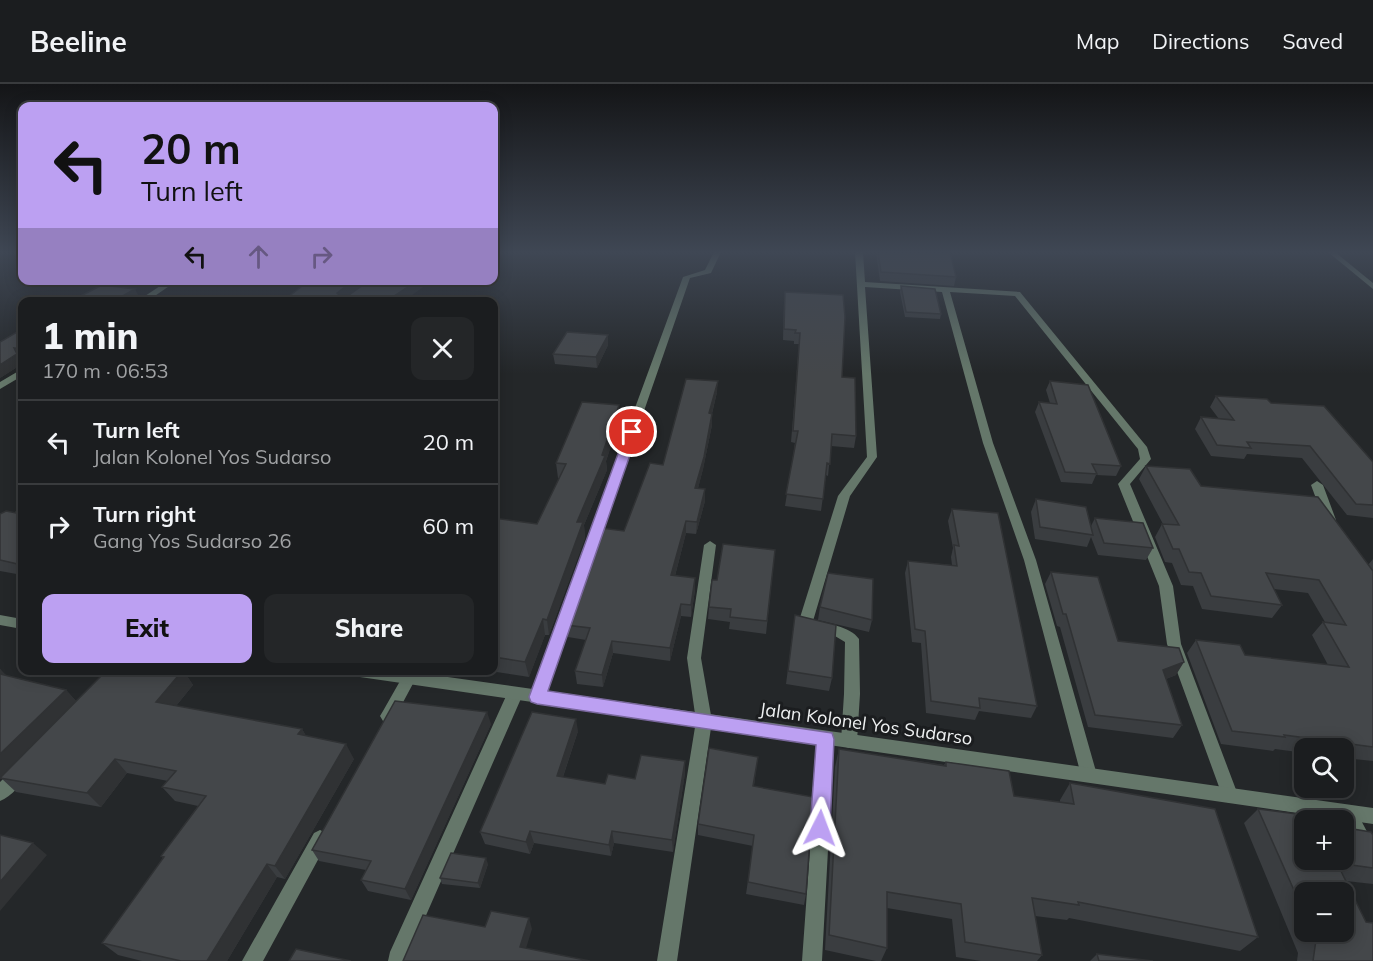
<!DOCTYPE html>
<meta charset="utf-8">
<style>
body{margin:0;font-family:Mulish,sans-serif;background:#242628;color:#f1f3f6;height:100vh;display:flex;flex-direction:column;font-size:22px;white-space:nowrap}
*{box-sizing:border-box;margin:0}
p{font-size:20px;color:#a0a2a4}
.icon{flex:none;width:33px;height:33px;fill:none;stroke:currentColor;stroke-width:2;stroke-linecap:round;stroke-linejoin:round}
.map{position:relative;flex:1;overflow:hidden}
.details{position:absolute;left:18px;top:213px;width:480px;height:378px;display:flex;flex-direction:column;background:#1b1d1f;border-radius:12px;box-shadow:0 3px 15px #0003,0 0 0 2px #393b3d}
.details>*{flex:none}
.banner{position:absolute;left:18px;top:18px;width:480px;height:183px;border-radius:12px;box-shadow:0 3px 15px #0003,0 0 0 2px #393b3d;background:#bca0f2;color:#111;overflow:hidden}
.buttons{position:absolute;left:1294px;top:654px;display:grid;gap:12px}
.buttons a{display:grid;place-items:center;width:60px;height:60px;border-radius:12px;background:#1b1d1f;box-shadow:0 3px 15px #0003,0 0 0 2px #393b3d;font-size:30px}
.pin{position:absolute;display:grid;place-items:center;width:51px;height:51px;color:#fff;margin:-26px;border:3px solid #fff;border-radius:50%;box-shadow:0 2px 6px #0007}
.me{position:absolute;width:66px;margin:-33px;rotate:3deg;stroke-linejoin:round;filter:drop-shadow(0 0 4px #0008)}
.turn{display:flex;align-items:center;gap:21px;height:126px;padding:0 24px;font-size:27px}
.turn .icon{width:78px;height:78px;stroke-width:2.5}
.turn b{display:block;font-size:42px;line-height:51px}
.lanes{display:flex;align-items:center;height:57px;padding:0 24px;background:#0003;justify-content:center;gap:30px;direction:ltr}
.lanes .off{opacity:.35}
.round{display:grid;place-items:center;flex:none;width:63px;height:63px;border-radius:12px;background:#242628}
.headline{display:flex;align-items:center;justify-content:space-between;height:102px;padding:0 24px}
h1{font-size:36px;font-weight:800;line-height:45px}
.cta{display:flex;gap:12px;margin-top:auto;padding:12px 24px}
.cta a{flex:1;height:69px;border-radius:12px;background:#bca0f2;color:#111;font-size:24px;font-weight:800;line-height:69px;text-align:center}
.cta a+a{background:#242628;color:#f1f3f6}
ul{padding:0;list-style:none}
li{display:flex;align-items:center;gap:18px;height:84px;padding:0 24px;border-top:2px solid #393b3d}
li div{flex:1}
li b{display:block;font-size:22px}
li em{font-style:normal}
header{display:flex;align-items:center;gap:36px;box-sizing:border-box;height:84px;padding:0 30px;background:#1b1d1f;border-bottom:2px solid #393b3d}
header strong{font-size:28px}
nav{display:flex;gap:33px;margin-inline-start:auto;font-size:21px}
.map>svg:first-child{display:block}
.lines{fill:none;stroke-linecap:round;stroke-linejoin:round}
.minor{fill:#65776a;fill-rule:evenodd}
.tertiary{fill:#65776a;fill-rule:evenodd}
.wall{fill:#3a3d40;fill-rule:evenodd}
.shaded-wall{fill:#303234}
.building{fill:#44474a;stroke:#303234;stroke-width:1.5;fill-rule:evenodd}
.route{fill:#bca0f2;stroke:#7a689d;stroke-width:1.5}
.labels{text-anchor:middle;stroke-width:6;stroke-linejoin:round;paint-order:stroke}
.near-street-label{font-size:18px;fill:#eef0f1;stroke:#1b1d1f}
</style>
<header>
<strong>Beeline</strong>
<nav><a>Map</a><a>Directions</a><a>Saved</a></nav>
</header>
<div class="map">
<svg width="1373" height="877" viewBox="0 0 1373 877">
<rect width="100%" height="100%" fill="#242729"/>
<g class="lines">
<path class="minor" d="M714 168H721L711 189 690 194 545 613 542 617 537 619 532 617 529 613 683 193 705 186Z
M855 168H863L865 198 1020 208 1147 363 1151 375 1130 400 1173 502 1181 560 1238 711 1236 717 1230 719 1224 717 1222 711 1167 560 1159 502 1118 400 1140 375 1138 365 1015 212 950 208 993 359 1036 476 1097 691 1095 696 1089 698 1083 696 1081 691 1024 476 983 359 942 208 865 203 877 373 850 412 813 537C828 540 850 542 859 555L860 610 857 657 855 662 849 664 843 662 841 657 844 610 845 558 835 552 800 544 798 540 838 412 867 373Z
M1328 168H1335L1373 199V205Z
M169 196H178L146 218H136Z
M22 285V292L0 305V298Z
M1317 397 1323 401 1336 436 1334 439H1326L1324 436 1311 401Z
M22 424V433L0 446V437Z
M710 457 716 461 701 574 712 637 677 877H657L696 637 687 574 704 461Z
M409 588 414 590 416 594 393 637 388 639 383 637 380 632 383 627 404 590Z
M515 604 520 606 523 610 406 877H388L390 868 507 610 510 606Z
M826 648 832 650 834 655 822 877H802L818 655 820 650Z
M20 682 26 684 28 689C23 699 11 713 0 717V698L14 684Z
M1348 721 1354 723 1373 759V786L1367 783 1339 729 1342 723Z
M320 746 326 749 329 755 326 761 263 877H242L314 749Z"/>
<path class="tertiary" d="M0 531 22 535V545L0 541Z
M346 586H398L1373 724V740L353 592 348 590Z"/>
</g>
<path class="wall" d="M876 168H950L956 193 954 202 880 197Z
M901 202 941 230 940 235 905 233 900 208Z
M784 218 842 293 856 352 854 364 831 362 828 392 826 391 821 427 785 422 795 359 791 358 799 260H794V257L783 256Z
M22 245V274L20 273 22 278V280L0 294Z
M608 251V261L597 284 555 280 553 270Z
M1050 297 1121 382 1116 392 1096 391 1092 400 1061 398 1035 328 1039 318 1050 319 1046 306Z
M717 308 712 330V341L703 385 698 404 705 417 696 450 686 449 675 492 695 506 691 533 681 532 670 577 613 569 603 603 577 600 575 587 586 556 568 553 566 541 624 447 663 381Z
M1216 312 1271 319 1373 378V434L1347 431 1302 374 1247 370 1244 375 1211 372 1195 345 1201 333 1219 335 1210 323Z
M620 335 606 377 607 386 584 441 585 454 549 551H545L529 593 483 586H494V434L537 440 560 394H558L556 379Z
M1146 382 1201 402 1368 481 1373 475V677L1344 674V664H1305V669L1275 665 1273 667 1221 660 1187 569 1196 556 1245 571 1328 581 1312 551 1323 538H1325L1308 509 1274 505 1282 521 1272 534 1202 525 1193 502 1181 501 1172 479 1165 478 1155 453 1162 440H1163L1139 395Z
M1036 415 1091 442 1095 434 1153 464 1146 476 1098 471 1091 453 1087 463 1035 455 1031 428Z
M952 425 1037 622 1031 634 979 627 975 636 926 629 921 559 912 558 905 489 908 477 952 481 951 473 953 464 948 437Z
M0 430H22V491L0 487Z
M775 466 766 550 729 545 730 538 708 535 709 523 717 496Z
M1051 488 1118 557 1176 591 1166 595 1182 641 1173 654 1088 643 1060 543 1057 542 1045 500Z
M820 523 872 536 869 548 818 536Z
M795 531 832 594 829 607 786 600Z
M0 585 6 592 66 606 76 617 183 586 193 601 176 622 302 645 306 652 354 675 285 795 277 793 227 877H142L118 871 102 859 163 774 161 772 198 722 175 717 162 703 168 697 127 689 101 723 16 708 1 694 0 695Z
M491 640 411 816 368 807 361 796 366 786 319 777 312 766Z
M578 647 563 693 605 700 635 695 685 677V689L673 768 614 759 611 772 534 759 530 770 485 760 480 748Z
M839 665 944 681 946 678 1014 712 1060 718V716L1070 699 1258 853 1240 867 1069 834 1067 836 1035 832 1042 871 1037 877H981L956 873 952 835 887 824V864L881 877H876L825 866 835 683Z
M756 685 754 702 806 810 804 821 746 810 753 762 698 751V740Z
M1258 725 1314 732 1318 728 1353 745 1373 751V800L1346 797 1373 877H1297L1298 869 1244 739ZM1305 808 1344 848H1305Z
M488 780 480 804 442 800 440 794Z
M1097 870 1099 877H1090Z"/>
<path class="shaded-wall" d="M354 196H369L340 218 337 209Z
M418 196H433L405 216V218H395L394 212Z
M135 205 139 213 132 218H112Z
M608 251V261L597 284 596 273Z
M14 264 22 278V280L0 294V281Z
M718 297 717 308 709 341V329Z
M619 321 620 335 606 377 607 386 584 441 585 454 549 551 547 536 577 438Z
M712 330V341L703 385 695 416V404Z
M705 405V417L696 450 697 438Z
M686 437V449L672 503 671 491Z
M695 494V506L691 533V521Z
M681 520V532L670 577V564Z
M543 535 545 551 529 593 525 578Z
M612 557 613 569 603 603 602 591Z
M1184 578 1176 591 1155 599 1163 586Z
M0 585 7 592 0 598Z
M183 586 193 601 167 633 156 618Z
M66 606 77 618 0 695V670Z
M487 628 491 640 411 816 405 805Z
M576 635 578 647 559 704 557 692Z
M302 645 310 659 298 650Z
M346 660 354 675 285 795 275 782Z
M115 675 127 689 101 723 87 709Z
M685 677V689L673 768 672 756Z
M530 747 534 759 530 770 526 758Z
M612 747 614 759 611 772 609 761Z
M33 759 47 771 0 827V798Z
M486 774 488 780 480 804 478 799Z
M267 780 277 793 227 877H207Z
M529 834 532 845 523 874 520 863Z"/>
<path class="building" d="M878 168H950L956 193 881 188Z
M310 196H354L337 209 339 211H349L370 196H418L394 212 404 214 399 218 283 217Z
M102 201 135 205 112 218H69Z
M901 202 935 205 941 230 906 228Z
M785 208 843 211 845 233 842 293 855 294 856 352 832 350 830 380 827 379 823 415 786 410 798 347H793L800 249H795L796 246 784 245Z
M22 245V265L14 264 17 270 0 281V258Z
M567 248 608 251 596 273 553 270Z
M686 295 718 297 709 329 712 330 704 373 695 404 705 405 697 438 686 437 671 491 695 494 691 521 681 520 670 564 612 557 602 591 575 587 590 544 566 541 601 444 624 447 650 379 663 381Z
M1050 297 1088 301 1121 382 1092 380 1097 390 1065 388 1039 318 1057 320Z
M1216 312 1267 315 1271 319 1324 322 1373 378V421L1356 420 1310 362 1247 358 1251 364 1217 361 1201 333 1234 336Z
M582 318 619 321 602 371 605 372 577 438H583L547 536 543 535 525 578 494 573V434L537 440 566 380 556 379Z
M1146 382 1190 385 1201 402 1318 413 1373 487V663L1284 651 1285 653 1232 647 1196 556 1240 561 1245 571 1349 583 1323 538 1346 541 1319 496 1266 489 1282 521 1211 512 1201 489 1189 488 1179 465H1173L1162 440 1179 441Z
M1036 415 1086 423 1093 451 1040 443Z
M952 425 998 429 1037 622 979 614 980 624 931 617 925 547 915 545 908 477 957 482 954 461 959 462Z
M6 427 22 430V481L0 476V430Z
M1095 434 1143 439 1153 464 1104 459Z
M723 460 775 466 767 537 730 533 731 525 709 523 712 496H717Z
M1051 488 1098 493 1118 557 1179 564 1184 578 1163 586 1182 641 1095 631 1066 530H1063Z
M828 489 873 495 872 536 820 523Z
M795 531 836 541 832 594 788 587Z
M107 586H183L156 618 302 645 298 650 346 660 275 782 267 780 207 877H181L102 859 164 773 161 772 206 712 162 703 176 687 115 675 87 709 0 694Z
M0 590 66 606 0 670Z
M395 617 487 628 405 805 361 796 371 777 312 766Z
M532 628 576 635 557 692 605 700 608 690 635 695 641 671 685 677 672 756 612 747 609 761 530 747 526 758 480 748Z
M709 664 758 673 753 702 813 713 806 810 748 798 754 751 698 740Z
M839 665 946 682V678L1009 687 1014 712 1074 720 1070 699 1215 725 1258 853 1078 818 1079 821 1032 814 1042 871 965 858 961 820 887 808V864L829 851Z
M1258 725 1320 733 1318 728 1346 733 1353 745 1371 748 1373 751V784L1337 779 1366 838 1373 839V877H1313L1316 856 1312 848H1344V808H1305V831ZM1305 736H1344V776H1305Z
M0 751 33 759 0 798Z
M451 769 486 774 478 799 440 794Z
M491 827 529 834 520 863 590 877H403L423 831 485 843Z
M296 865 351 877H289Z
M1097 870 1153 877H1099Z"/>
<linearGradient id="sky" x2="0" y2="1"><stop stop-color="#141517"/><stop offset="0.58" stop-color="#3f4754"/><stop offset="1" stop-color="#3f4754" stop-opacity="0"/></linearGradient>
<rect width="1373" height="290" fill="url(#sky)"/>
<path class="route" d="M632 344 638 348 548 607 832 649 834 655 830 744 827 750 820 753 813 750 810 744 816 661 537 620 531 618 529 613 626 348Z"/>
<g class="labels">
<g class="near-street-label">
<text transform="translate(866 640) rotate(8)" y="6">Jalan Kolonel Yos Sudarso</text>
</g>
</g>
</svg>
<div class="buttons">
<a><svg class="icon" aria-label="search" viewBox="0 0 24 24"><circle cx="10" cy="10" r="6"/><path d="M15 15l6 6"/></svg></a>
<a>+</a>
<a>−</a>
</div>
<div class="pin" style="left:632px;top:348px;background:#d93025"><svg class="icon" aria-label="arrive" viewBox="0 0 24 24"><path d="M6 21V4h12l-3 4 3 4H6"/></svg></div>
<svg class="me" style="left:820px;top:744px" viewBox="-20 -20 40 40"><path d="M0-17L14 15 0 8-14 15z" fill="#bca0f2" stroke="#fff" stroke-width="4"/></svg>
<div class="banner">
<div class="turn"><svg class="icon" aria-label="left" viewBox="0 0 24 24"><path d="M17 20v-9H6M10 6l-5 5 5 5"/></svg><div><b>20 m</b>Turn left</div></div>
<div class="lanes"><svg class="icon" aria-label="left" viewBox="0 0 24 24"><path d="M17 20v-9H6M10 6l-5 5 5 5"/></svg><svg class="icon off" aria-label="ahead" viewBox="0 0 24 24"><path d="M12 20V5M6 11l6-6 6 6"/></svg><svg class="icon off" aria-label="right" viewBox="0 0 24 24"><path d="M7 20v-9h11M14 6l5 5-5 5"/></svg></div>
</div>
<section class="details">
<div class="headline"><div><h1>1 min</h1><p>170 m · 06:53</p></div><a class="round"><svg class="icon" aria-label="close" viewBox="0 0 24 24"><path d="M6 6l12 12M18 6L6 18"/></svg></a></div>
<ul>
<li><svg class="icon" aria-label="left" viewBox="0 0 24 24"><path d="M17 20v-9H6M10 6l-5 5 5 5"/></svg><div><b>Turn left</b><p>Jalan Kolonel Yos Sudarso</p></div><em>20 m</em></li>
<li><svg class="icon" aria-label="right" viewBox="0 0 24 24"><path d="M7 20v-9h11M14 6l5 5-5 5"/></svg><div><b>Turn right</b><p>Gang Yos Sudarso 26</p></div><em>60 m</em></li>
</ul>
<div class="cta"><a>Exit</a><a>Share</a></div>
</section>
</div>
